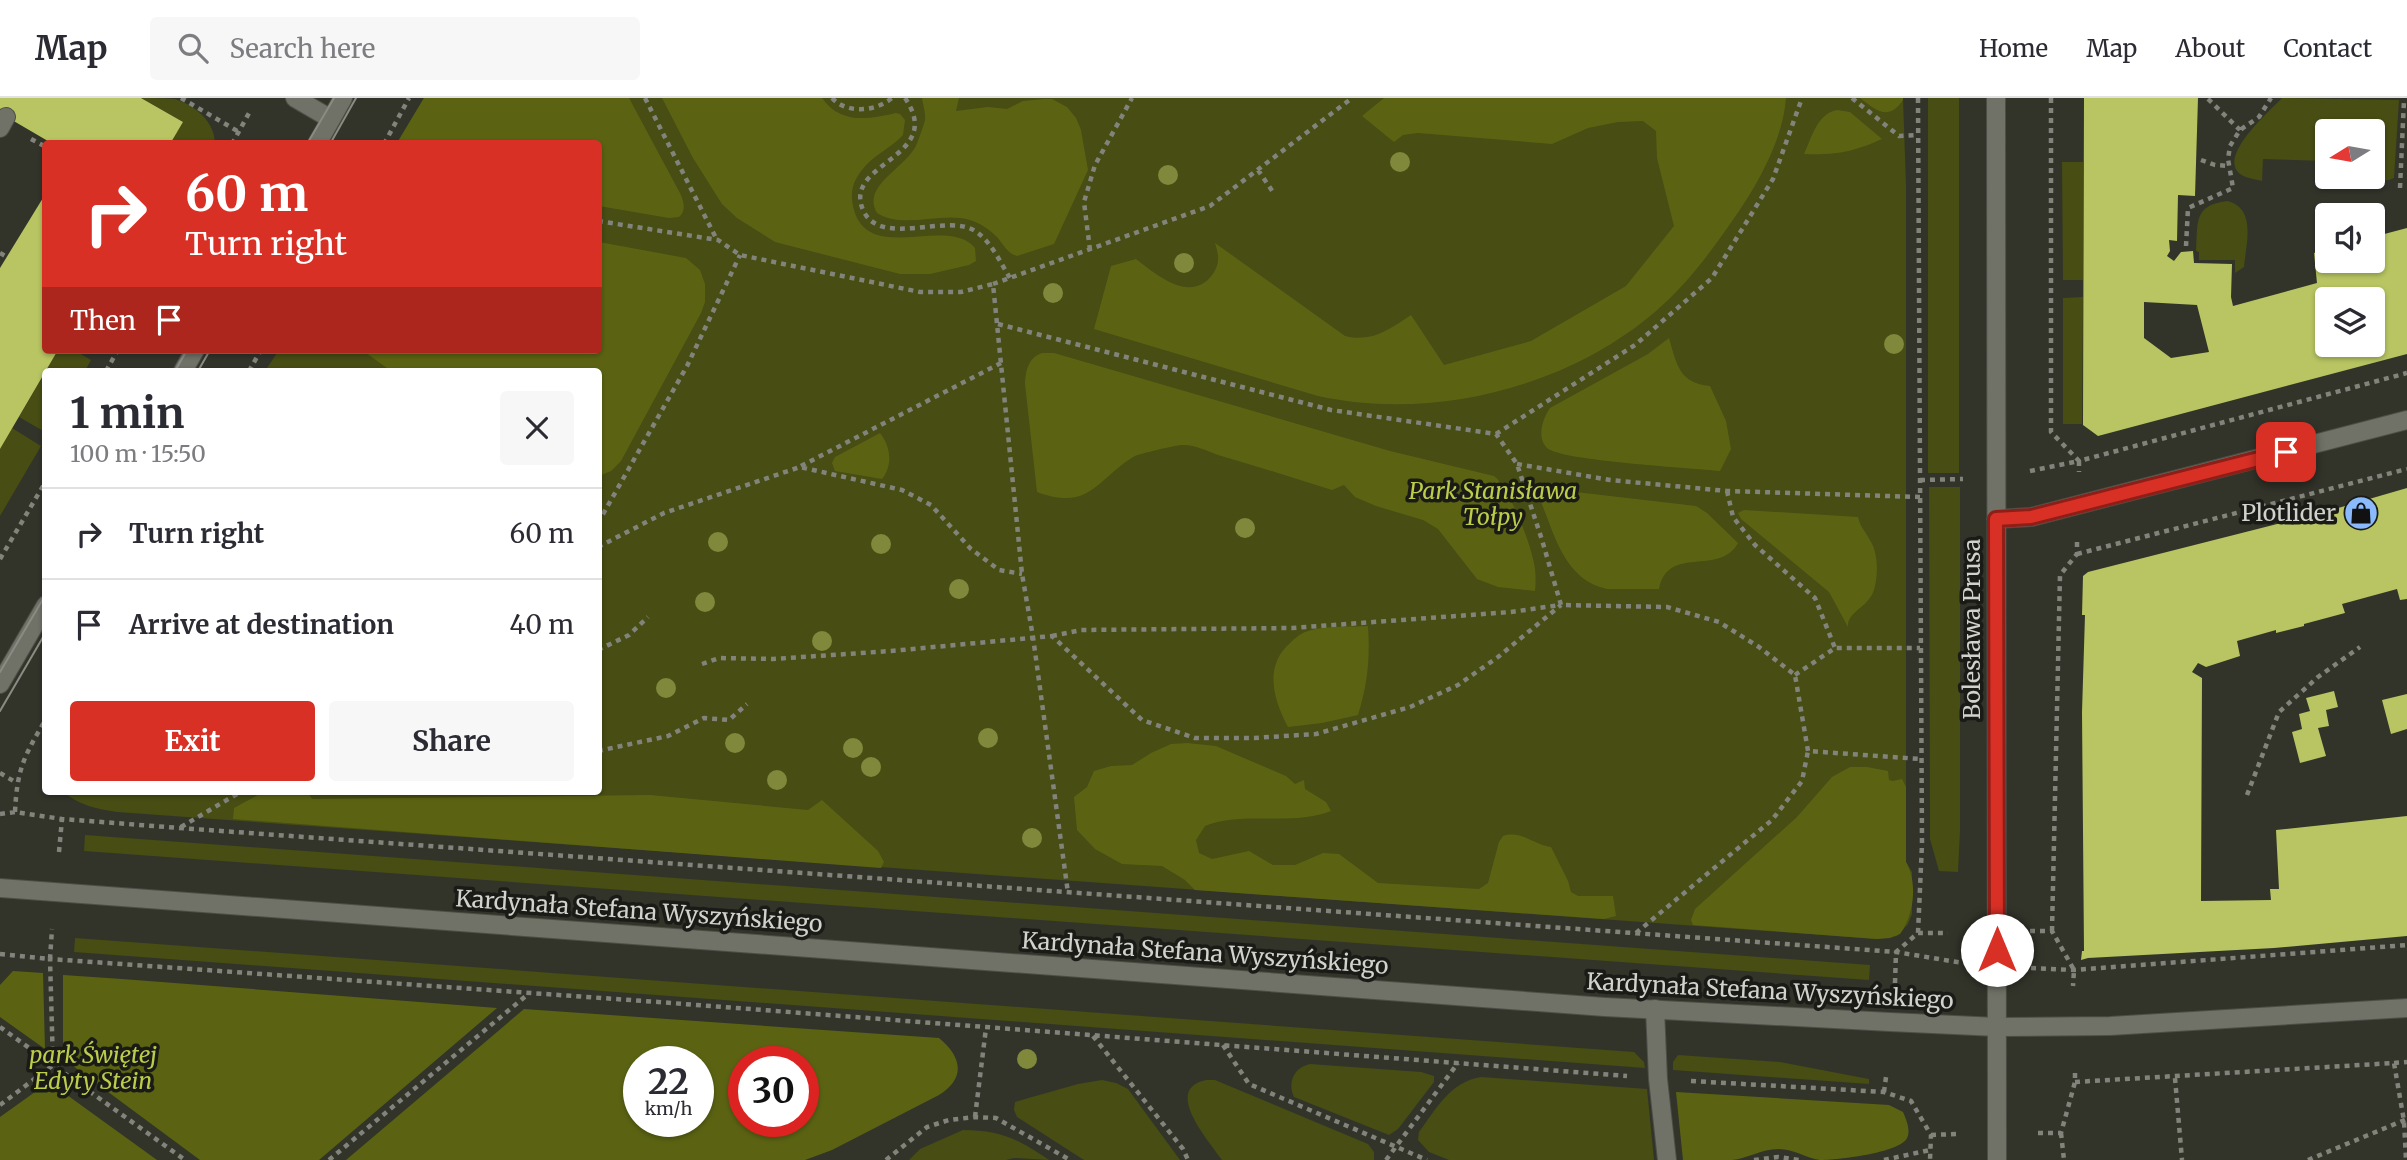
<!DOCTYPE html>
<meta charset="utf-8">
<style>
body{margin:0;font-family:Merriweather,serif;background:#f7f7f7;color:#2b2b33;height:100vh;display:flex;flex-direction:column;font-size:26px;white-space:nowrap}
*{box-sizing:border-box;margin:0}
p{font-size:23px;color:#7c7c81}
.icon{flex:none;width:38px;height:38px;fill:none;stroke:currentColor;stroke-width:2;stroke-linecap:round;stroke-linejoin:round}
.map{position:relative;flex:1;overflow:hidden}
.side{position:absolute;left:42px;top:270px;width:560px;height:427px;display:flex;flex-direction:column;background:#fff;border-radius:7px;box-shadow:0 2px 5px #0004}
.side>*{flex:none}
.guide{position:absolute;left:42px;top:42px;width:560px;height:214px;border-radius:7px;box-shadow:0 2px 5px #0004;background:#d93025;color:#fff;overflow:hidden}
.needle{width:46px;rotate:259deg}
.fabs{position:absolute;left:2315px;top:21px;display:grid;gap:14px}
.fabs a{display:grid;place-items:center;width:70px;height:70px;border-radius:7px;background:#fff;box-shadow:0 2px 5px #0004;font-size:35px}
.speed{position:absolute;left:623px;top:948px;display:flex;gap:14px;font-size:35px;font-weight:700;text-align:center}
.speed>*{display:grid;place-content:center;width:91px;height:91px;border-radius:50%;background:#fff;box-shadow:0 2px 5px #0004;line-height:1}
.speed small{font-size:18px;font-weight:400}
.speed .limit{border:10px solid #d22;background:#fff;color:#111}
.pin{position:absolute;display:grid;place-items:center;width:60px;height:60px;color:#fff;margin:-30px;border-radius:14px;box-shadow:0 4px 10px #0006}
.me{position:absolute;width:77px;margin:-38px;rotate:0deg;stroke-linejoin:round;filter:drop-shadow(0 0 5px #0008)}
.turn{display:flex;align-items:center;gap:24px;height:147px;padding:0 28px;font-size:32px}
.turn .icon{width:91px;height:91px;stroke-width:2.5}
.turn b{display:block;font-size:49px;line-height:60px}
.then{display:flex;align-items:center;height:66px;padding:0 28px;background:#0003;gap:14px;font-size:26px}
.round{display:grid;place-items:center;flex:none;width:74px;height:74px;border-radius:7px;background:#f7f7f7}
.overview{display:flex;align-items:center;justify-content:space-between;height:119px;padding:0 28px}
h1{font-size:42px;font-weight:700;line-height:52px}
.action{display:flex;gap:14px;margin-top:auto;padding:14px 28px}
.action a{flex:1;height:80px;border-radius:7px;background:#d93025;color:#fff;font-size:28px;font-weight:700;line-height:80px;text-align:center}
.action a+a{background:#f7f7f7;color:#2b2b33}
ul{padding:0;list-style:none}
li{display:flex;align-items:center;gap:21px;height:91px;padding:0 28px;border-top:2px solid #e1e1e2}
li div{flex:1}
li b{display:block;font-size:26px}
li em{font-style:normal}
header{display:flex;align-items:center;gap:42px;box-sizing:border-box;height:98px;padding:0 35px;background:#fff;border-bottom:2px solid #e1e1e2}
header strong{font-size:33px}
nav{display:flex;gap:38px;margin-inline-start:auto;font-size:24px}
.search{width:490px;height:63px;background:#f7f7f7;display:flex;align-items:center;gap:18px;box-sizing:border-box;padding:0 24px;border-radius:7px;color:#7c7c81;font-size:26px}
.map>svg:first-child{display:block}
.green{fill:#474d13}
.forest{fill:#5b6313;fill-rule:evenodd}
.building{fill:#b8c562;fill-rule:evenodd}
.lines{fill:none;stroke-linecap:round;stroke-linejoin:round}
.service-casing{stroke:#4d4f47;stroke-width:20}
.minor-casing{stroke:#4d4f47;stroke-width:20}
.tertiary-casing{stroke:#4d4f47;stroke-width:20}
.secondary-casing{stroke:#4d4f47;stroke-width:20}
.path{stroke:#82847c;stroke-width:4.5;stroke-dasharray:5 5;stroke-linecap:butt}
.service{stroke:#707267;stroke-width:18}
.minor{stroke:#707267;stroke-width:18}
.tertiary{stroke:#707267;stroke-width:18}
.secondary{stroke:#707267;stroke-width:18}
.tram{stroke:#8a8c84;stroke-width:2}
.tree{fill:#7f883b}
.route-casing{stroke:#8d1f18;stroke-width:18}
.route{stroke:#d93025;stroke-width:12}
.labels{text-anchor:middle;stroke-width:7;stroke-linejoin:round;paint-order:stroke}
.park-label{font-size:23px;font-style:italic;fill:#becd49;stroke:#1a1b17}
.poi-label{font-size:23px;fill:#d1d2cc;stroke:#1a1b17;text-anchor:end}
.street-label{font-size:23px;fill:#d1d2cc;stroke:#1a1b17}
</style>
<header>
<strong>Map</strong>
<div class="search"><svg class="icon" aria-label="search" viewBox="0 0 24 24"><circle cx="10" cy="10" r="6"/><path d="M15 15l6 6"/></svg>Search here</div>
<nav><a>Home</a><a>Map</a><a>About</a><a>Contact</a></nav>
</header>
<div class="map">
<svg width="2407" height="1062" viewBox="0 0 2407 1062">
<rect width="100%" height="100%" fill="#32342a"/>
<path class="green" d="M141 0C151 0 166 0 175 1 196 8 214 23 215 45H170L183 24Z
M424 0H1903L1906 87V764L1912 774V816L1908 826 1897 838 1877 841 117 714C97 711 78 707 62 693H598V273H265L279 252H598V46L397 45Z
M1928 0H1959V375H1928Z
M2282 0 2399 2 2394 80 2389 82 2345 85 2332 82V79H2373V33H2328L2327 63 2263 61 2262 83C2255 81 2245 80 2240 76 2217 58 2270 13 2282 0Z
M2062 64H2083V182H2063Z
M2227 103C2257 110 2246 146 2244 169L2235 175V162H2199V154L2196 153C2198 125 2193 107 2227 103Z
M2083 199 2082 326H2063V200Z
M58 252H74L91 262 85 273H46Z
M46 273V334H45L19 319Z
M12 330 41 348 0 418V351Z
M1929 389H1960V733L1958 774 1939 773 1930 741Z
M85 737 1870 867 1869 882 84 753Z
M75 840 1634 954 1644 964 1645 970 74 854Z
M1678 957 1780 964 1869 981V986L1673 972V964Z
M1310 966 1421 974 1434 978V984L1398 1031 1389 1037 1294 999C1287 985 1294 969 1310 966Z
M1481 979 1647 991 1654 1062H1449L1429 1054 1418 1042 1419 1034C1436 1011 1450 984 1481 979Z
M1102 982 1116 985 1128 991 1180 1062H1084L1017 1019 1014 1012 1015 1004 1018 1003 1078 986Z
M1206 982H1215L1368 1046 1374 1054V1062H1222C1209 1043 1162 991 1206 982Z
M963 1032C1000 1032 1018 1041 1049 1062L1014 1060 1006 1062H909L920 1051Z"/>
<path class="forest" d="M424 0H629L681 97C684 105 686 113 679 119L669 120 599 108 598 46 397 45Z
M662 0H822C841 27 869 21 896 15L900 16 905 22 903 37C890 51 873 57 862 72 853 83 850 94 853 108 866 169 947 116 975 150L976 163 969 167 930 176H900L775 144 737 120 722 106 693 60Z
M922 0H959L956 13 988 9 1007 11 1023 3 1044 1H1052L1067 9 1076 20 1081 32 1088 72 1054 146 1017 158C1007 155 1004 147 997 139 990 132 980 125 970 122 941 113 903 132 877 115 861 88 904 71 916 48 917 46 925 24 925 22 926 16 923 7 922 0Z
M1384 0H1786C1783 44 1754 93 1728 129 1707 159 1684 189 1656 213 1567 290 1432 323 1318 298L1094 231 1111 168 1136 161C1156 176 1190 207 1213 176 1220 165 1219 158 1215 145L1345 238C1371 245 1390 231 1411 217L1444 267 1531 243 1626 188 1674 128 1657 60 1656 33 1643 23 1618 24 1588 30 1552 46 1418 35 1403 37 1394 44 1362 18Z
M1860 0H1903V2C1888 24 1876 12 1860 0Z
M1837 12 1850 14 1882 41C1853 54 1837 57 1804 56 1812 39 1817 16 1837 12Z
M599 144 686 160 700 172 705 186V204L701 215 621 363 611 373 599 378 598 273H391L362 252H598Z
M1669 240C1677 267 1679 285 1710 288L1726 323 1731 351 1720 373C1693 370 1561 363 1547 350 1536 339 1543 320 1550 310L1648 256Z
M1042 255H1054L1390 353 1494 378C1510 390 1530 445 1534 465 1536 475 1536 484 1535 493L1498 489 1477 481 1438 431 1423 422 1376 408 1355 399 1344 387 1332 392C1294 380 1256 368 1218 357 1208 353 1193 346 1182 347 1176 347 1139 356 1135 358 1097 380 1091 414 1037 394L1025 286C1026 272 1028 260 1042 255Z
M880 335C891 349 893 367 882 381L835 373 832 365 835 359Z
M1550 391 1696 408 1707 415 1738 445C1719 479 1668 446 1659 491H1607C1565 482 1555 438 1541 404L1542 395Z
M1744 412 1858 419C1860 429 1866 434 1871 444 1878 456 1878 475 1875 488 1871 510 1847 512 1848 529L1829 494 1741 421 1738 415Z
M1368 528C1370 561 1368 585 1358 617L1322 625 1288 629C1275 605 1264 572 1286 549 1292 543 1300 535 1308 533 1321 528 1352 529 1368 528Z
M1187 645 1216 648 1286 678 1295 686 1304 682 1305 691 1326 704 1331 713C1289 729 1245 712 1205 728L1196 742 1199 755 1212 761 1249 753 1273 767H1295L1323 755 1339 756 1378 785 1479 791 1488 785 1499 744 1503 738C1522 732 1532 746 1551 749L1568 783 1571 794 1578 798H1613L1616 818 1604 821 1195 792 1185 782 1162 768 1122 766 1095 751 1077 732 1074 699 1087 689 1094 673 1111 668 1132 667 1151 655 1171 646Z
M1850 669H1867L1888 673 1889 682 1893 683 1902 681 1906 689V764C1918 785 1914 817 1900 836L1890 840 1877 841 1693 827 1691 822 1695 811 1797 719 1832 679Z
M265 693H307L312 701 650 697 808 712 822 702 878 753 884 764 881 770 233 721 234 710Z
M13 873 43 875 45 951 0 919V887Z
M63 877 122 881 497 910 319 1062H200L69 965 63 948Z
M524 911 939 940C962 959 966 980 939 997L832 1052 805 1062H346ZM639 964H698V1024H639ZM744 964H803V1024H744Z
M49 984 157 1062H0V1019Z
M1676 994 1889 1007 1903 1014C1906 1021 1911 1032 1907 1040 1900 1055 1836 1062 1820 1062 1806 1060 1794 1051 1779 1051 1760 1051 1747 1061 1732 1062 1716 1062 1699 1062 1683 1062Z"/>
<path class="building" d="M0 0H141L183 24 170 46H53L0 15Z
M2084 0H2198L2195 98 2178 97 2177 143 2169 142 2170 153 2167 158 2174 163 2181 154 2193 153 2194 165 2232 166 2231 199 2233 208 2317 185 2314 155 2328 151V163H2373V139L2407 130V256L2098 338 2083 327ZM2328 201H2373V247H2328ZM2144 204 2197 207 2209 254 2171 260 2144 240Z
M46 95V252H58L0 351V170Z
M2407 390V501L2400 502 2397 491 2342 506 2345 515 2304 526V528L2276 535V532L2237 543 2240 558 2206 569 2198 565 2192 574 2202 580 2201 803 2271 802 2270 791H2279L2276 732 2407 718V838L2274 850 2088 860 2081 862 2082 853H2084L2082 614 2085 517H2082L2083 478 2088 474 2321 415Z
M2334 593 2338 609 2326 612 2329 628 2318 630 2326 658 2300 665 2292 634 2302 631 2299 616 2310 613 2306 600Z
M2407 596V631L2391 636 2382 602Z"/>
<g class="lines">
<g class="service-casing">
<path id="service" d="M0 30 6 19
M1655 911 1658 981 1667 1062"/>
</g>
<g class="minor-casing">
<path id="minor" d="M295 0 331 21
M1996 0 1997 1062
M1996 421 2031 419 2407 322"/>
</g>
<g class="tertiary-casing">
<path id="tertiary" d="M317 46 343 0
M183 273 195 252
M0 586 46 507"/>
</g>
<g class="secondary-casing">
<path id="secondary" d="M0 790 1605 909 1890 924 1997 929 2110 928 2407 910"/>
</g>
<path class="path" d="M181 0 239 34
M645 0 717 142
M832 0C847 16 875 14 892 0
M905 0C947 61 839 64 864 114 882 149 948 115 975 133 991 143 1000 164 1010 180
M1852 0 1899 38 1918 37
M1918 0 1922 746 1918 835
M2051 0V334L2079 363 2407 275
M2208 1 2240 32
M31 41 46 49
M49 46 50 44
M232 46 249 15
M384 46 409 0
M2201 62 2215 67 2229 68
M1258 72 1273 94
M2400 90 2404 2
M598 123 718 142 740 157 920 194H961L993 186 1022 476 1033 539 1068 795
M2186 148 2188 110 2233 90 2228 61 2230 48 2240 32 2259 19 2271 0
M1090 152 1084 104 1095 67 1132 0
M0 155 7 159
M993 186 1210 108 1352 0
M998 226 1331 312 1496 336 1517 366 1542 442 1561 507 1667 509 1719 524 1759 549 1795 577 1808 653 1920 661
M106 273 118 252
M249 273 261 252
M1496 336 1635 247 1712 180 1773 81 1802 0
M1517 366 1610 382 1727 393 1920 399
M801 368 1001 265
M2030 373 2079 363V374
M1920 382 1963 381
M1727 393 1733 419 1755 447 1815 500 1835 550
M598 425 687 268 740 157
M598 449 664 415 800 369 902 392 931 407 971 451 999 472 1022 476
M2077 456 2407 371
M0 461 46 383
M1052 538 1081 532 1292 530 1511 514 1560 507
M598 552 629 537 648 519
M702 566 719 560 773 561 891 553 1052 538 1142 622 1195 640H1254L1316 636 1410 609 1458 587 1498 559 1561 507
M1795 577 1835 550H1920
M598 653 668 638 704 620 729 622 747 606
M0 675 17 685
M2247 697 2279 614 2318 579 2360 549
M15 714C17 671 24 658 46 621
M0 716 15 714 62 721 180 730 1896 854 1963 865
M181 729 242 693
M59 754 62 721
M2030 833H2052L2074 872 2073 888
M2052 833 2060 477 2077 456V442
M1636 835 1772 722 1802 683 1808 653
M0 856 50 861 52 831
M2031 870 2074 872 2407 847
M1895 885 1896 854 1918 835H1948
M0 929 185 1062
M1093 938 1183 1051 1188 1062
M1223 947 1249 986 1427 1062
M2394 965 2407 964
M2175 980 2182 1062
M1691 983 1884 994 1911 1003 1931 1037 1930 1062
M2075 984 2394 965 2404 1023 2406 1062
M1884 994 1886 979
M0 1007 53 967 50 861 658 904 1627 978
M975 1019 986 930
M2038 1035H2061L2075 984V972
M2061 1035 2064 1062
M1931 1037 1957 1036
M329 1062 527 897
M886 1062 927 1029 949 1022 975 1019 996 1020 1070 1062
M1386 1062 1458 965
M1754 1062 1778 1059 1799 1062
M1884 1062 1930 1052
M2308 1062 2407 1021"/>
<use href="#service" class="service"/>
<use href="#minor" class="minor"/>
<use href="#tertiary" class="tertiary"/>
<use href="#secondary" class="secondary"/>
<path class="tram" d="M307 46 334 0
M330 46 356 0
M175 273 187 252
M198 273 210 252
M0 574 46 496
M0 613 46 534"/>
</g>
<g class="tree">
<circle cx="1400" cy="64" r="10"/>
<circle cx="1168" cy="77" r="10"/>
<circle cx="1184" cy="165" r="10"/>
<circle cx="1053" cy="195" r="10"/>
<circle cx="1894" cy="246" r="10"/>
<circle cx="1245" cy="430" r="10"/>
<circle cx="718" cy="444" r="10"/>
<circle cx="881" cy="446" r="10"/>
<circle cx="959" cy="491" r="10"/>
<circle cx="705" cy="504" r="10"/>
<circle cx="822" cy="543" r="10"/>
<circle cx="666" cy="590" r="10"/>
<circle cx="988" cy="640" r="10"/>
<circle cx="735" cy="645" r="10"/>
<circle cx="853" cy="650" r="10"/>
<circle cx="871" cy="669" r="10"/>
<circle cx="777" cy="682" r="10"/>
<circle cx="1032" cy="740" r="10"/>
<circle cx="1027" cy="961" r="10"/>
</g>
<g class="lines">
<g class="route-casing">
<path id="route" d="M1997 852 1996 421 2031 419 2286 354"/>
</g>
<use href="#route" class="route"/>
</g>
<defs>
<g id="shop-disc" transform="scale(1.75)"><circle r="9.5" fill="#8abafc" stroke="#1a1b17"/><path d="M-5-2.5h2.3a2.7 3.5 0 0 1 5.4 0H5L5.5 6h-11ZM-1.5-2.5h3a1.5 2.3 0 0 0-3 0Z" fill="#111"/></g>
</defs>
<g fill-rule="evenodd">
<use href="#shop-disc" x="2361" y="415"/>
</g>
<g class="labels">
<g class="park-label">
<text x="1493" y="401">Park Stanisława<tspan x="1493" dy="26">Tołpy</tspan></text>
<text x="93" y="965">park Świętej<tspan x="93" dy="26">Edyty Stein</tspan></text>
</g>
<g class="poi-label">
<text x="2336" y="423">Plotlider</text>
</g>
<g class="street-label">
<text transform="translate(1972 531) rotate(-90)" y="8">Bolesława Prusa</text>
<text transform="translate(639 813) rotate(4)" y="8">Kardynała Stefana Wyszyńskiego</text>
<text transform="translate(1205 855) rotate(4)" y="8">Kardynała Stefana Wyszyńskiego</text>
<text transform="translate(1770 893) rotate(3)" y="8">Kardynała Stefana Wyszyńskiego</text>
</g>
</g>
</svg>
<div class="fabs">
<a><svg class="needle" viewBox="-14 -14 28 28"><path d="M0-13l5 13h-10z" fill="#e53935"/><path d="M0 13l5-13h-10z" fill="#7c7c81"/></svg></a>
<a><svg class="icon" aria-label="sound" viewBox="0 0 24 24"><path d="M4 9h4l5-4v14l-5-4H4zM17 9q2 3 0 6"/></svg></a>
<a><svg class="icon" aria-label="layers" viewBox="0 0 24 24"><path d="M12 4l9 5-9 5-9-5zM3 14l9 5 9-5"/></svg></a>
</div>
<div class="speed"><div>22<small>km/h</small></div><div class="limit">30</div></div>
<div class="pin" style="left:2286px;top:354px;background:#d93025"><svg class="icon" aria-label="arrive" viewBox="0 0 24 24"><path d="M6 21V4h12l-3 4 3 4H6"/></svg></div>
<svg class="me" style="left:1997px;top:852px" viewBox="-20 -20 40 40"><circle r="19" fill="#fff"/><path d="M0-13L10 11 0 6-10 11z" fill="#d93025"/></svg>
<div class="guide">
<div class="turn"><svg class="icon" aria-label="right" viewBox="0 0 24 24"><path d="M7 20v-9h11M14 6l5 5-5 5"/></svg><div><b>60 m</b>Turn right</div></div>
<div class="then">Then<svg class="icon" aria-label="arrive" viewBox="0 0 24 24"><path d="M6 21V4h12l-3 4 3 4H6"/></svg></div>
</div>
<section class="side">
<div class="overview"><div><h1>1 min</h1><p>100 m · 15:50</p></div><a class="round"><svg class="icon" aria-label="close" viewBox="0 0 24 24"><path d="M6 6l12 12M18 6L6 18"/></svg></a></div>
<ul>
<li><svg class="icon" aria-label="right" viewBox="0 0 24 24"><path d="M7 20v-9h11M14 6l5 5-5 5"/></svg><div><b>Turn right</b></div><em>60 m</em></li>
<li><svg class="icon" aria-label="arrive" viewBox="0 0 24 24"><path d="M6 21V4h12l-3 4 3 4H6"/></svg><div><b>Arrive at destination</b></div><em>40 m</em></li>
</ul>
<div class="action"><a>Exit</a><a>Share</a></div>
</section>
</div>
